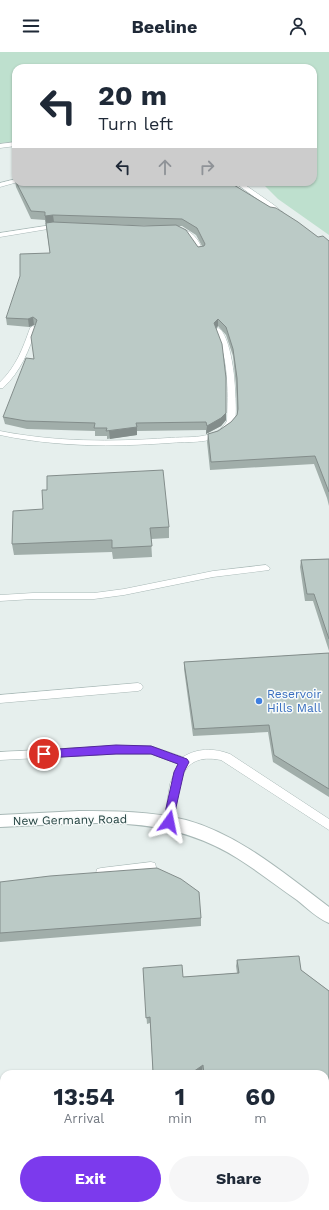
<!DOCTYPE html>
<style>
body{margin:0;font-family:"Work Sans",sans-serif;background:#f6f6f7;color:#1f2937;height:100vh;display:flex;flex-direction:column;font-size:15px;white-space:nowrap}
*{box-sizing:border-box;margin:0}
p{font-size:13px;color:#747a83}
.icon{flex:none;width:22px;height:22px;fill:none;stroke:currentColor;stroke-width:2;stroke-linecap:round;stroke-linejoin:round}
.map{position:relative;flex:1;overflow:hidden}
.details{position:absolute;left:0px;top:1018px;width:329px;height:140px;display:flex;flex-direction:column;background:#fff;border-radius:12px 12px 0 0;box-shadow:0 1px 3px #0004}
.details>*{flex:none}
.top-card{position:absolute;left:12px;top:12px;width:305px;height:122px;border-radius:12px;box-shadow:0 1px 3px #0004;background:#fff;color:#1f2937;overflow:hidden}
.pin{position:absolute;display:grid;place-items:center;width:34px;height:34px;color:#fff;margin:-17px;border:2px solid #fff;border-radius:50%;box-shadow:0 1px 4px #0007}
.me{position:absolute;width:44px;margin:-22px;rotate:12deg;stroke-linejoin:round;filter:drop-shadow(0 0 3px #0008)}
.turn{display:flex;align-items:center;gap:14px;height:84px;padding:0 20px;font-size:18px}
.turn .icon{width:52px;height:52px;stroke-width:2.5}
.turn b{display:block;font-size:28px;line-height:34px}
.lanes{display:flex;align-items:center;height:38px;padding:0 20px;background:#0003;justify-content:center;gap:20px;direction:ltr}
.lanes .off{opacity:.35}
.eta{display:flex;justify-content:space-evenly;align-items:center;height:68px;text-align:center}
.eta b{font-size:24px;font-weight:700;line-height:28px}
.button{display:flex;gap:8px;margin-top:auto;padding:8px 20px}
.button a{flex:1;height:46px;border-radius:24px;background:#7c3aed;color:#fff;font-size:16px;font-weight:700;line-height:46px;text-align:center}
.button a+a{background:#f6f6f7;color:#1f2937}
header{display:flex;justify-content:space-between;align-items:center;height:52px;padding:0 20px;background:#fff;font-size:18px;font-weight:700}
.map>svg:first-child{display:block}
.green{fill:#bee0ce}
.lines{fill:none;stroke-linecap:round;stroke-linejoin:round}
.lane-casing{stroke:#a8b8b6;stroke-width:1}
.street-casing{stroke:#a8b8b6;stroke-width:2}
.lane{fill:#fff;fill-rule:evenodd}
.street{fill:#fff;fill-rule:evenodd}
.wall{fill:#a1aeaa;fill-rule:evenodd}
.shaded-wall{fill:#838d8b}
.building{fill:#bbcac6;stroke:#838d8b}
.route{fill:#7c3aed;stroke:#51269a}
.shop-dot{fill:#3f7fe0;stroke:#f7fbfa;stroke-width:1.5}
.labels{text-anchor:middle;stroke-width:3;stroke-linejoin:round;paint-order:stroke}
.shop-label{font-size:12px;fill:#366cbe;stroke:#f7fbfa;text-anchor:start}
.street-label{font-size:12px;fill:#234240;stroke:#f7fbfa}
</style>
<header><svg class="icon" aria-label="menu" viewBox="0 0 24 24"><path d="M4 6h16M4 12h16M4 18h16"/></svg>Beeline<svg class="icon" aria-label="person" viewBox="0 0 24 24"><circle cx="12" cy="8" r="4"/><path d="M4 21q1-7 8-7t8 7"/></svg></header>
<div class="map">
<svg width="329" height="1158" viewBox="0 0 329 1158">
<rect width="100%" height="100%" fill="#e6efed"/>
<path class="green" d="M0 0H329V183L278 147 261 130H313V16H16V90L0 91Z"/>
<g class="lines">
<g class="lane-casing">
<path id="lane" d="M16 90V94L0 96V92Z
M16 127V130H18L0 135V131Z
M234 130H241L274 153 286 163 281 164Z
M58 172 61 174 60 175 0 185V181Z
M177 175C191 178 199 186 203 200L202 201H198C192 189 189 182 175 178V176Z
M33 274 36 276C29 299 21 319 3 336H0V330C16 315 23 296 30 276Z
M218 276C228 280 233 313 234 323 235 335 237 358 235 369 234 372 232 375 230 377 215 393 189 389 169 391 112 395 57 395 0 383V379C56 390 111 390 168 386 187 384 216 389 227 369 228 337 229 307 215 278Z
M266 513 270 516 269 518 213 525 124 543 94 547H33L0 549V543L33 541H94L124 537 213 519Z
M138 631 141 632 143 635 141 638 138 639 0 651V643Z
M116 694H151L183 705C197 696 214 696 230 702L329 767V778L221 708C176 699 180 737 174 770L173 773 169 775 165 773 164 770 170 732 178 712 151 702H116L0 708V700Z
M151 810 155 811 156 815 155 819 151 820 101 826 97 825 96 821 97 817 101 816Z
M325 1068H329V1080H325Z"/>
</g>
<g class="street-casing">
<path id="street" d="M79 759C115 759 151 759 186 768 240 783 285 822 329 855V871C317 866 307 856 297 848 277 834 258 819 237 806 163 759 83 772 0 775V763Z"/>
</g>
<use href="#lane" class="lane"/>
<use href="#street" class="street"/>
</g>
<path class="wall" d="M16 100V130L236 134 318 185 329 189V454L327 446 314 412 210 418 207 390 208 382 218 379 231 370 237 363V360L236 334 233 304 226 283 218 274 216 276 226 368 221 374 206 382V378L137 379V383L107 387V384H95V379L27 377 5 372 3 365 34 307 35 273H34L29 275 7 273 6 266 50 201 45 168 31 167 16 135 15 128 16 124 15 118ZM99 172 129 173 153 174H144ZM179 174H182L196 183 202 194 198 195Z
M43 457 169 475V486L151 487 152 505 113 507 112 500 14 503 12 492Z
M329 507V599L313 549H305L300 515 301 508Z
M329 601V745L273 710 268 680 193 684 184 617V610Z
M0 830 201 866V874L0 890Z
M237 908 301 918 329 939V1066H325V1022H203L202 1018 197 1022H153L150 971 147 972 143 916 183 925 237 921 236 914Z"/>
<path class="shaded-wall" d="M227 130H236V134L227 136Z
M245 130H252L244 132Z
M53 163 54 170 46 172 45 164Z
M33 265 34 273 29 275 28 267Z
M218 267V274L214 279V271Z
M226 361V368L221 374 206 382 207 374Z
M137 375V383L110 387 109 379Z
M203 1013 202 1018 197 1022H190Z
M45 1154H47V1158H45Z"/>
<path class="building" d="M16 100V119L15 118Z
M16 124V130H229L270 155 276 156 298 170 318 185 323 184 329 189V440L315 404 211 410 208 382 218 379 231 370 237 363 238 357 237 326 233 297 226 275 218 267 214 271 222 292 226 326V361L221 366 207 374 206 370 136 371 137 375 106 379 107 376H94L95 371 26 369 3 365 26 306 34 307 31 285 37 268 33 265 28 267 6 266 20 224V202L50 201 46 171 53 170 144 174 176 173 186 178 198 195 204 194 205 192 197 176 182 167 53 163 45 164V160L31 159 15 128V125Z
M163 418 169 475 150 476 152 494 112 496V488L12 492 13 459 43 457 42 438H47V424Z
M329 507V587L314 542H307L301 508Z
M329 601V737L274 703 269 673 194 677 184 610Z
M157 816 181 827 199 840 201 866 0 881V830L50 824Z
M299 904 301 918 329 939V1062H327L325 1053V1022H204L203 1013 190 1022H154L153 1020 150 965 146 966 143 916 182 913 183 925 239 921 237 908Z
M325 1121H329V1158H197L196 1154H325Z
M0 1151H4V1154H45V1158H0Z
M85 1154H140V1158H85Z"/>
<path class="route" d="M116 693 151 694 187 707 189 710 184 720 172 773H165L163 770 174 720 178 712 151 702H116L44 706 39 702 44 698Z"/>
<circle class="shop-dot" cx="259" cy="649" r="4"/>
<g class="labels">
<g class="shop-label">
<text x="267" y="646">Reservoir<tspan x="267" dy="14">Hills Mall</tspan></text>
</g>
<g class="street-label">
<text transform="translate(70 768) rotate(-1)" y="4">New Germany Road</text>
</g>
</g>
</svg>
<div class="pin" style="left:44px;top:702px;background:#d93025"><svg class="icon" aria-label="arrive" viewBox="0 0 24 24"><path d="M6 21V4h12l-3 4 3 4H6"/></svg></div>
<svg class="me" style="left:169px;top:770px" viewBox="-20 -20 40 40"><path d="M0-17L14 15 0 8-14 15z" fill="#7c3aed" stroke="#fff" stroke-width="4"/></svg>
<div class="top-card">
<div class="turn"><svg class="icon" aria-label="left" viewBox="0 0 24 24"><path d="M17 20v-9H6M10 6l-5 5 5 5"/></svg><div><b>20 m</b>Turn left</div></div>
<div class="lanes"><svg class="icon" aria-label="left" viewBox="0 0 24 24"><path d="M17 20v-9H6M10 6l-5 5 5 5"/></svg><svg class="icon off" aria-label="ahead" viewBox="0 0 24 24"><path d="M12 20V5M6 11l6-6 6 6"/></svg><svg class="icon off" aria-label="right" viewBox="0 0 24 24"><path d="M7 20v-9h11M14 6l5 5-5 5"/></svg></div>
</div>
<section class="details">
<div class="eta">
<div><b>13:54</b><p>Arrival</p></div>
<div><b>1</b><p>min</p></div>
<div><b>60</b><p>m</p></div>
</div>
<div class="button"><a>Exit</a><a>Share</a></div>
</section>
</div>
